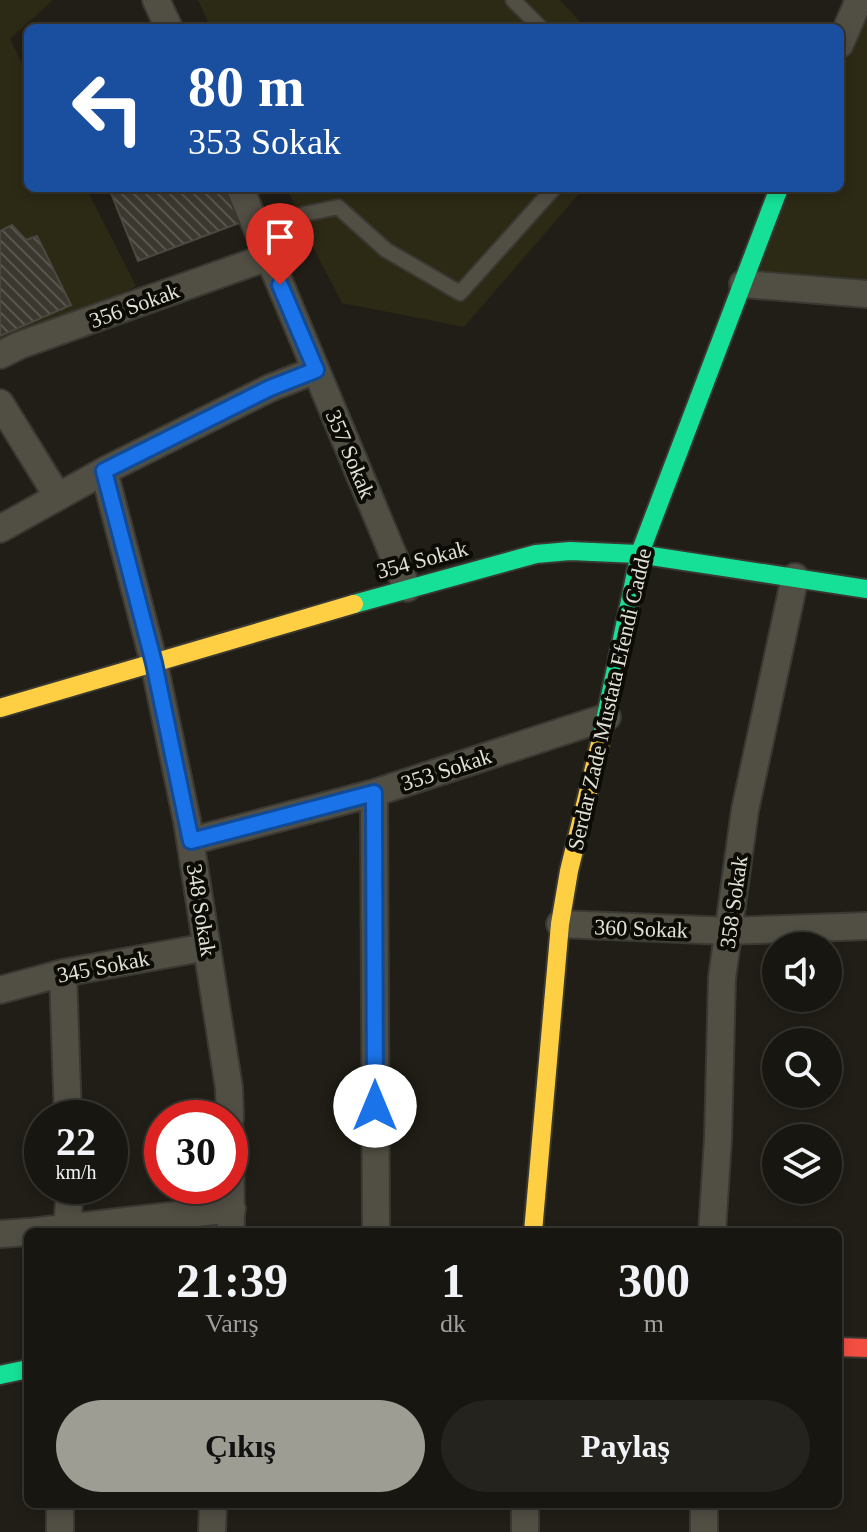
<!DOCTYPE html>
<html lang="tr">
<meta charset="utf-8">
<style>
body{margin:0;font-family:"Times New Roman",serif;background:#25231e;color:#f1f3f6;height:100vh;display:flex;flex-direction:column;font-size:30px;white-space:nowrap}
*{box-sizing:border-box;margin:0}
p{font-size:26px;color:#9f9f9f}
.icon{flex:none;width:44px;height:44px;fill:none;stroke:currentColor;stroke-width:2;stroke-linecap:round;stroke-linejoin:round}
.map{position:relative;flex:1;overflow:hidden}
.sheet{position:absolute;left:24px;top:1228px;width:818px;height:280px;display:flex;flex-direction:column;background:#181610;border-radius:12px;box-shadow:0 4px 12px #0003,0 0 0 2px #363530}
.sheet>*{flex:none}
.guide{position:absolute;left:24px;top:24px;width:820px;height:168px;border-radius:12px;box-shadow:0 4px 12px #0003,0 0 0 2px #363530;background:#1a4fa0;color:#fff;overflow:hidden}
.tools{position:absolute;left:762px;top:932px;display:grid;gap:16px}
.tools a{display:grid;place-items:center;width:80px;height:80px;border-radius:50%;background:#181610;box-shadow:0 4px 12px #0003,0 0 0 2px #363530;font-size:40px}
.speed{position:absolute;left:24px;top:1100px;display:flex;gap:16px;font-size:40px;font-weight:700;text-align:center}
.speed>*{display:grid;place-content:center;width:104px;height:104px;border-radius:50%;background:#181610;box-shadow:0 4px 12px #0003,0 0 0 2px #363530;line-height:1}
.speed small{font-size:20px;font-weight:400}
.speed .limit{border:12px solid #d22;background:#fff;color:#111}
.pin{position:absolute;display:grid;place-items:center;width:68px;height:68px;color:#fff;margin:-82px -34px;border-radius:50% 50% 50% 0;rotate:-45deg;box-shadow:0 0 8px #0007}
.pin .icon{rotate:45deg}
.me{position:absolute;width:88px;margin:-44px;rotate:0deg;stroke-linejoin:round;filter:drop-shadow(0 0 6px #0008)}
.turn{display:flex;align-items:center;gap:28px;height:168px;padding:0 32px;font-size:36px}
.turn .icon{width:104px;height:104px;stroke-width:2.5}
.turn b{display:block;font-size:56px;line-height:68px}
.eta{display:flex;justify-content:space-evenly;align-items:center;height:136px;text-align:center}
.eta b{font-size:48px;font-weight:700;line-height:56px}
.action{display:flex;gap:16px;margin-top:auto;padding:16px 32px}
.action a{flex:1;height:92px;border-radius:48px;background:#9e9d93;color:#111;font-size:32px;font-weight:700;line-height:92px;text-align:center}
.action a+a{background:#25231e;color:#f1f3f6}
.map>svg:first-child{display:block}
.built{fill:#2c2a15}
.building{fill:url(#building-back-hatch);stroke:#4a4841;stroke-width:2}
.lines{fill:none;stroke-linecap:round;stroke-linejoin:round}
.lane-casing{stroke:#3a3832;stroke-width:18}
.street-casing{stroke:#3a3832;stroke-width:30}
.fast-casing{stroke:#3a3832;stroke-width:22}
.slow-casing{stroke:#3a3832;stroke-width:22}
.jam-casing{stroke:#3a3832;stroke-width:22}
.lane{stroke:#514f44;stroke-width:14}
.street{stroke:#514f44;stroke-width:26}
.fast{stroke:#16e098;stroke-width:18}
.slow{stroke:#ffcf43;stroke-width:18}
.jam{stroke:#f24e42;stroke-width:18}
.route-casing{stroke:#114b97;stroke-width:20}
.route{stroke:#1a73e8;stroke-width:14}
.labels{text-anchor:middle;stroke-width:8;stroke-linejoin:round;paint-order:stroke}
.street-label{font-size:22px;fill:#e2e1d7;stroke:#0c0b05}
</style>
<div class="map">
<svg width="867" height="1532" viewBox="0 0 867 1532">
<defs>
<pattern id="building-back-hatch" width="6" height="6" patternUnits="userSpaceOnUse" patternTransform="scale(2)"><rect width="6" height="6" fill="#3b392f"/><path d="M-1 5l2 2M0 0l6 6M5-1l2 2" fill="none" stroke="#57554c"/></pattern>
</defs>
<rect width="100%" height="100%" fill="#201e16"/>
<path class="built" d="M0 0H53L10 39 28 75V188H86L136 286 0 355Z
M198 0H560L586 28H211Z
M867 0V296L743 284 779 188H840V44Z
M287 188H584L464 327 342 303 313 247Z"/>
<path class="building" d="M109 188H226L242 222 138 261Z
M12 225 26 240 37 236 71 305 0 336V231Z"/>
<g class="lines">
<g class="lane-casing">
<path id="lane" d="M513 0 541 28
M257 229 300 215 338 207 386 250 460 293 554 188"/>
</g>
<g class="street-casing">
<path id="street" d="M156 0 169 28
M840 44 859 0
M240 188 407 588
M743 284 867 294
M0 355 20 345 268 257
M0 403 58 497
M104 471 154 663 187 821 229 1088 230 1118
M0 529 104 471 270 388 316 370
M374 793 376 1232
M191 841 374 793 607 717
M560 924 729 931 867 926
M63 973 68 1118
M0 990 63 973 207 947
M230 1130 231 1232
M30 1232 232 1209
M67 1232 70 1186
M712 1232 718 1139 722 978 745 810 795 577
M0 1234 28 1232
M60 1504V1532
M525 1504V1532
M704 1504V1532
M212 1532 213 1504"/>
</g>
<g class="fast-casing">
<path id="fast" d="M354 604 536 554 570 551 638 554 867 589
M602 735 640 553 779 188
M0 1375 28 1369"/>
</g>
<g class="slow-casing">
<path id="slow" d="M0 708 354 604
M533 1232 560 924 569 871 602 735"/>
</g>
<g class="jam-casing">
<path id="jam" d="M838 1347 867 1348"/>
</g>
<use href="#lane" class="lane"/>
<use href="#street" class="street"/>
<use href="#fast" class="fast"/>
<use href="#slow" class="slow"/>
<use href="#jam" class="jam"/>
</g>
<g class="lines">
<g class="route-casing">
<path id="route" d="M280 285 316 370 270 388 104 471 154 663 191 841 374 793 375 1106"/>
</g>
<use href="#route" class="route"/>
</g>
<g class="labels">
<g class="street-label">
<text transform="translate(134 305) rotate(-20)" y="8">356 Sokak</text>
<text transform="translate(351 454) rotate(67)" y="8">357 Sokak</text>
<text transform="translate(422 559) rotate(-15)" y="8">354 Sokak</text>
<text transform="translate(609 699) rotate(-77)" y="8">Serdar Zade Mustata Efendi Cadde</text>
<text transform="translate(446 769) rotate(-18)" y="8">353 Sokak</text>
<text transform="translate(733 902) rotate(-82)" y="8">358 Sokak</text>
<text transform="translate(202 910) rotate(81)" y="8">348 Sokak</text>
<text transform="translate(641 928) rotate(2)" y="8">360 Sokak</text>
<text transform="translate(103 966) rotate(-11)" y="8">345 Sokak</text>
</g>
</g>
</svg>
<div class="tools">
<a><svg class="icon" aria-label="sound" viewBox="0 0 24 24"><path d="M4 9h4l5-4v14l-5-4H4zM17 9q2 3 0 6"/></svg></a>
<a><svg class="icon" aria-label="search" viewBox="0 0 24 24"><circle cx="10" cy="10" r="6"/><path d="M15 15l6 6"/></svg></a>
<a><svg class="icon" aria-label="layers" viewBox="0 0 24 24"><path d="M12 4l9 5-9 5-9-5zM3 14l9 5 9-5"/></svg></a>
</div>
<div class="speed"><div>22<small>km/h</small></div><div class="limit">30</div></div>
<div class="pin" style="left:280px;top:285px;background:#d93025"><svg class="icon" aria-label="arrive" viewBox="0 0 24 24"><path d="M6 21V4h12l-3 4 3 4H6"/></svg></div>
<svg class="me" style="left:375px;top:1106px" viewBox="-20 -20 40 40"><circle r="19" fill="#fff"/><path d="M0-13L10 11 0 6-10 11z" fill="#1a73e8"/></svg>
<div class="guide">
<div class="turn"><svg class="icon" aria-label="left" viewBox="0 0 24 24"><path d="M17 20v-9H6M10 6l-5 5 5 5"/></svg><div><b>80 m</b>353 Sokak</div></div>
</div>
<section class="sheet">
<div class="eta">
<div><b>21:39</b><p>Varış</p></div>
<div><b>1</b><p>dk</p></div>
<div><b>300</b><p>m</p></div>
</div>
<div class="action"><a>Çıkış</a><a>Paylaş</a></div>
</section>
</div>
